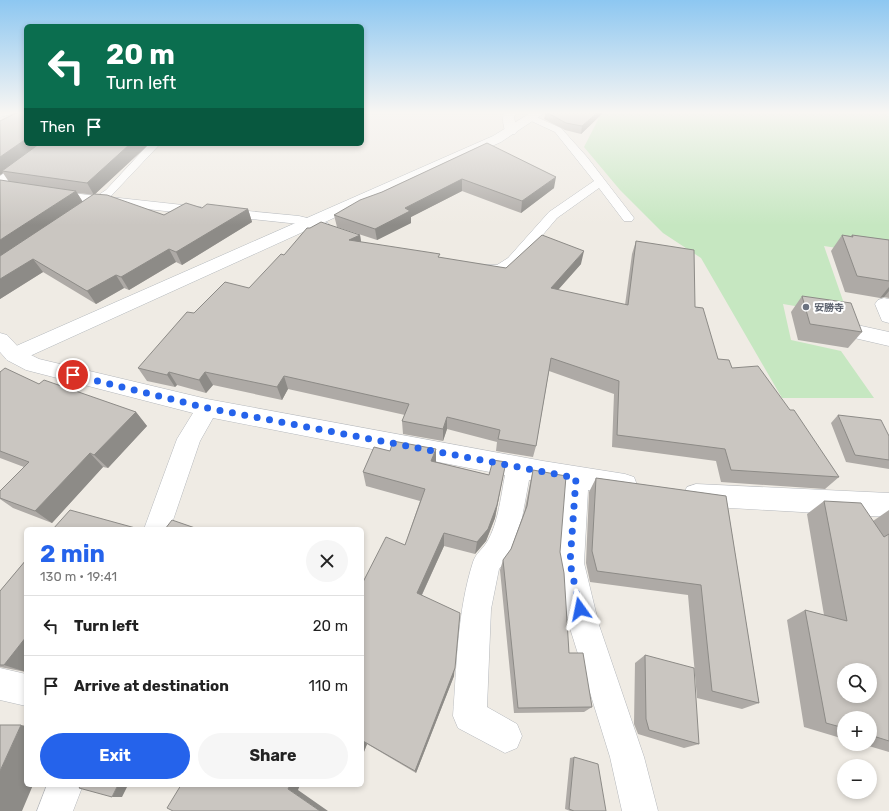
<!DOCTYPE html>
<meta charset="utf-8">
<style>
body{margin:0;font-family:Rubik,"Noto Sans JP",sans-serif;background:#f6f6f6;color:#222;height:100vh;display:flex;flex-direction:column;font-size:15px;white-space:nowrap}
*{box-sizing:border-box;margin:0}
p{font-size:13px;color:#767676}
.icon{flex:none;width:22px;height:22px;fill:none;stroke:currentColor;stroke-width:2;stroke-linecap:round;stroke-linejoin:round}
.map{position:relative;flex:1;overflow:hidden}
.side{position:absolute;left:24px;top:527px;width:340px;height:260px;display:flex;flex-direction:column;background:#fff;border-radius:6px;box-shadow:0 2px 6px #0003}
.side>*{flex:none}
.guide{position:absolute;left:24px;top:24px;width:340px;height:122px;border-radius:6px;box-shadow:0 2px 6px #0003;background:#0b6e4f;color:#fff;overflow:hidden}
.buttons{position:absolute;left:837px;top:663px;display:grid;gap:8px}
.buttons a{display:grid;place-items:center;width:40px;height:40px;border-radius:50%;background:#fff;box-shadow:0 2px 6px #0003;font-size:20px}
.pin{position:absolute;display:grid;place-items:center;width:34px;height:34px;color:#fff;margin:-17px;border:2px solid #fff;border-radius:50%;box-shadow:0 1px 4px #0007}
.me{position:absolute;width:44px;margin:-22px;rotate:348deg;stroke-linejoin:round;filter:drop-shadow(0 0 3px #0008)}
.turn{display:flex;align-items:center;gap:14px;height:84px;padding:0 16px;font-size:18px}
.turn .icon{width:52px;height:52px;stroke-width:2.5}
.turn b{display:block;font-size:28px;line-height:34px}
.then{display:flex;align-items:center;height:38px;padding:0 16px;background:#0003;gap:8px;font-size:15px}
.round{display:grid;place-items:center;flex:none;width:42px;height:42px;border-radius:21px;background:#f6f6f6}
.overview{display:flex;align-items:center;justify-content:space-between;height:68px;padding:0 16px}
h1{font-size:24px;font-weight:700;line-height:30px;color:#2563eb}
.cta{display:flex;gap:8px;margin-top:auto;padding:8px 16px}
.cta a{flex:1;height:46px;border-radius:24px;background:#2563eb;color:#fff;font-size:16px;font-weight:700;line-height:46px;text-align:center}
.cta a+a{background:#f6f6f6;color:#222}
ul{padding:0;list-style:none}
li{display:flex;align-items:center;gap:12px;height:60px;padding:0 16px;border-top:1px solid #e0e0e0}
li div{flex:1}
li b{display:block;font-size:15px}
li em{font-style:normal}
.map>svg:first-child{display:block}
.green{fill:#c6e7c1}
.lines{fill:none;stroke-linecap:round;stroke-linejoin:round}
.lane-casing{stroke:#b5b8bc;stroke-width:1}
.street-casing{stroke:#b5b8bc;stroke-width:1}
.secondary-casing{stroke:#b3b8bc;stroke-width:1}
.lane{fill:#fff;fill-rule:evenodd}
.street{fill:#fff;fill-rule:evenodd}
.secondary{fill:#fff;fill-rule:evenodd}
.wall{fill:#aeaaa6;fill-rule:evenodd}
.shaded-wall{fill:#8d8b87}
.building{fill:#cac6c1;stroke:#8d8b87;fill-rule:evenodd}
.route{stroke:#2563eb;stroke-width:7;stroke-dasharray:0 12.6}
.worship-dot{fill:#6b7280;stroke:#fff;stroke-width:1.5}
.labels{text-anchor:middle;stroke-width:4;stroke-linejoin:round;paint-order:stroke}
.worship-label{font-size:10px;font-weight:bold;fill:#5b616d;stroke:#fff;text-anchor:start}
</style>
<div class="map">
<svg width="889" height="811" viewBox="0 0 889 811">
<rect width="100%" height="100%" fill="#efebe4"/>
<path class="green" d="M602 112H889V256L824 246 848 315 783 304 791 340 841 351 874 398H782L701 258 663 233 620 190 584 147Z"/>
<g class="lines">
<g class="lane-casing">
<path id="lane" d="M532 115 561 128 587 157 634 218 632 221H624L599 188 557 218 518 264 499 273 472 270 470 267 472 264 497 265 508 258 549 212 594 181 555 132 529 120 527 118Z
M149 144H160L110 197 201 207 207 211 205 214 201 215 102 204 93 209 87 205 89 202 56 199 50 195 56 191 97 196 106 190Z
M227 209 299 216 328 223 330 226 324 230 299 224 223 216 221 213Z"/>
</g>
<g class="street-casing">
<path id="street" d="M0 112H14L12 114 0 117Z
M504 112H516L514 117 517 131 515 134H507C503 128 502 118 504 112Z
M45 144H59L5 186 0 187V176Z
M884 298 889 299V323L882 321 875 304 878 300Z
M857 325 889 332V346L850 337 847 332 850 327Z
M0 333 7 335 21 350 39 359 207 399 543 461 625 474 634 477 637 485 634 493 625 496 588 490 584 563 599 625 644 757 658 811H622L610 757 569 625 556 563 563 486 529 480 522 518 507 560 499 569 491 609 487 707 517 724 522 736 517 748 505 753 458 728 453 716C457 665 457 612 473 562 476 553 482 550 487 542 498 524 501 496 505 475L213 418 200 441 170 529H144L177 439 193 413 26 370 7 360 0 352Z
M696 484 889 493V517L696 506 687 503 683 495 687 487Z
M0 668 26 674V706L0 700Z
M47 785H83L73 811H37Z"/>
</g>
<g class="secondary-casing">
<path id="secondary" d="M532 112H546L501 142 21 360 14 362 7 360 4 355 7 350 493 136Z"/>
</g>
<use href="#lane" class="lane"/>
<use href="#street" class="street"/>
<use href="#secondary" class="secondary"/>
</g>
<path class="wall" d="M546 112H604L581 134 565 130 544 119Z
M0 121 26 144H149L95 194 164 215 202 208 248 209 252 222 182 265 176 262 129 290 124 288 96 304 43 272 0 299 9 182 3 173 0 175ZM77 193 87 194 93 195 83 202Z
M487 143 554 188 521 213 462 191 411 217V223L377 240 337 227 334 215 382 192Z
M310 228 360 235 361 242 440 258 506 268 581 264 558 290 625 305 632 254 636 241 695 307 718 359 732 368 839 477 825 489 721 482 716 461 612 447 614 394 549 371 536 446 533 457 496 451 497 442 447 429 443 441 403 434 402 421 405 415 288 389 282 400 213 385 206 393 177 385 175 387 147 381 138 368 194 313 249 288 284 255Z
M842 235 851 236 852 235 889 240V298L884 297 880 298 845 292 831 251Z
M802 296 862 332 848 348 798 340 791 312Z
M0 372 39 384 136 412 147 426 108 468 103 467 52 523 13 508 0 499V491L24 467 0 458Z
M838 415 889 436V469L846 462 831 423Z
M436 462 489 475 503 476 495 518 486 541 475 554 444 546 422 595 454 676 416 773 367 744 362 757V584L405 545 420 501 366 486 363 472Z
M533 470 560 552 569 653 592 707 584 712 514 713 500 570 503 560 511 549 524 513 530 483Z
M596 478 726 496 759 703 742 709 697 698 688 595 590 582 586 563 589 492Z
M824 501 873 521 889 510V752L862 744H870V718H844V739L804 727 787 620 805 610 824 615 807 514Z
M26 560V672L0 667V668V591Z
M645 655 699 744 684 748 638 734 634 724 635 663Z
M574 757 606 811H570L565 809 570 758Z"/>
<path class="shaded-wall" d="M598 112H604L581 134 582 126Z
M26 139V144H42L2 171 3 173 0 175V157Z
M130 144H149L94 195 87 183Z
M556 177 554 188 521 213 522 201Z
M462 179V191L411 217V223L377 240 375 229 405 208Z
M76 191 84 204 0 260V240Z
M248 209 252 222 182 265 176 252Z
M360 235 362 248 349 240Z
M169 249 176 262 129 290 121 277Z
M584 251 581 264 548 301 551 288Z
M33 259 43 272 0 299V279Z
M116 275 124 288 96 304 87 291Z
M889 287V291L884 297 880 298Z
M169 372 177 385 175 387 167 375Z
M205 372 213 385 206 393 199 380Z
M284 376 288 389 282 400 277 387Z
M136 412 147 426 108 468 94 455Z
M447 417V429L443 441V429Z
M436 449V463L431 461Z
M90 453 103 467 52 523 35 511Z
M503 476 495 518 486 541 475 554 477 542Z
M444 533V546L418 603 417 593Z
M460 613 454 676 416 773 415 771Z
M26 637V672L4 665Z
M21 725 26 726V785H33L22 811H0V771Z
M363 741 367 744 362 757V742Z
M118 785H128L122 797H112Z
M290 785H300L298 790 328 811H320L288 789Z"/>
<path class="building" d="M18 112H26V139L0 157V121Z
M546 112H598L582 126 566 123Z
M487 143 556 177 522 201 462 179 405 208 410 211 375 229 334 215 360 200 382 192Z
M39 144H130L87 183 2 171Z
M0 180 76 191 0 240Z
M94 194 107 195 164 215 186 203 202 208 207 204 248 209 176 252 169 249 121 277 116 275 87 291 33 259 0 279V256Z
M321 222 360 235 349 240 440 254 438 257 506 268 542 235 584 251 551 288 628 305 636 241 694 250 695 307 703 308 718 359 729 360 732 368 758 366 790 410H794L839 477 731 470 725 449 617 435 619 381 551 358 536 446 498 439 500 430 447 417 443 429 402 421 409 404 284 376 277 387 205 372 199 380 169 372 167 375 138 368 187 312 194 313 225 282 249 288 281 254 284 255 307 228H310Z
M842 235 853 237 852 235 889 240V281L857 276Z
M802 296 851 303 862 332 810 324Z
M5 368 39 384 44 380 136 412 94 455 90 453 35 511 0 498V491L29 462 0 451V372Z
M838 415 881 420 889 436V460L855 455Z
M393 441 436 449 431 461 489 475 493 460 506 462 497 505 488 529 477 542 444 533 417 593 460 613 455 668 415 771 363 741 362 742V584L386 537 405 545 425 489 363 472 374 447 390 451Z
M533 470 566 476 560 552 564 573 569 653H583L592 707 518 708 503 560 511 549 527 506Z
M596 478 726 496 759 703 712 691 701 585 597 571 592 551Z
M824 501 861 503 884 537 889 534V741L870 735V718H844V728L826 723 805 610 847 621ZM844 670H870V696H844Z
M70 510 139 529H53Z
M172 520 198 529H165Z
M26 560V637L4 665H0V591Z
M645 655 694 668 699 744 649 730 646 719Z
M0 725H21L0 771Z
M574 757 598 764 606 811H574L569 809Z
M81 785H118L112 797 79 788Z
M181 785H290L288 789 320 811H173L167 808Z"/>
<linearGradient id="sky" x2="0" y2="1"><stop stop-color="#8dc7f1"/><stop offset="0.5" stop-color="#f8f6f3"/><stop offset="1" stop-color="#f8f6f3" stop-opacity="0"/></linearGradient>
<rect width="889" height="225" fill="url(#sky)"/>
<g class="lines">
<path class="route" d="M73 375 207 408 576 478 570 563 580 609"/>
</g>
<circle class="worship-dot" cx="806" cy="307" r="4"/>
<g class="labels">
<g class="worship-label">
<text x="814" y="311">安勝寺</text>
</g>
</g>
</svg>
<div class="buttons">
<a><svg class="icon" aria-label="search" viewBox="0 0 24 24"><circle cx="10" cy="10" r="6"/><path d="M15 15l6 6"/></svg></a>
<a>+</a>
<a>−</a>
</div>
<div class="pin" style="left:73px;top:375px;background:#d93025"><svg class="icon" aria-label="arrive" viewBox="0 0 24 24"><path d="M6 21V4h12l-3 4 3 4H6"/></svg></div>
<svg class="me" style="left:580px;top:609px" viewBox="-20 -20 40 40"><path d="M0-17L14 15 0 8-14 15z" fill="#2563eb" stroke="#fff" stroke-width="4"/></svg>
<div class="guide">
<div class="turn"><svg class="icon" aria-label="left" viewBox="0 0 24 24"><path d="M17 20v-9H6M10 6l-5 5 5 5"/></svg><div><b>20 m</b>Turn left</div></div>
<div class="then">Then<svg class="icon" aria-label="arrive" viewBox="0 0 24 24"><path d="M6 21V4h12l-3 4 3 4H6"/></svg></div>
</div>
<section class="side">
<div class="overview"><div><h1>2 min</h1><p>130 m · 19:41</p></div><a class="round"><svg class="icon" aria-label="close" viewBox="0 0 24 24"><path d="M6 6l12 12M18 6L6 18"/></svg></a></div>
<ul>
<li><svg class="icon" aria-label="left" viewBox="0 0 24 24"><path d="M17 20v-9H6M10 6l-5 5 5 5"/></svg><div><b>Turn left</b></div><em>20 m</em></li>
<li><svg class="icon" aria-label="arrive" viewBox="0 0 24 24"><path d="M6 21V4h12l-3 4 3 4H6"/></svg><div><b>Arrive at destination</b></div><em>110 m</em></li>
</ul>
<div class="cta"><a>Exit</a><a>Share</a></div>
</section>
</div>
